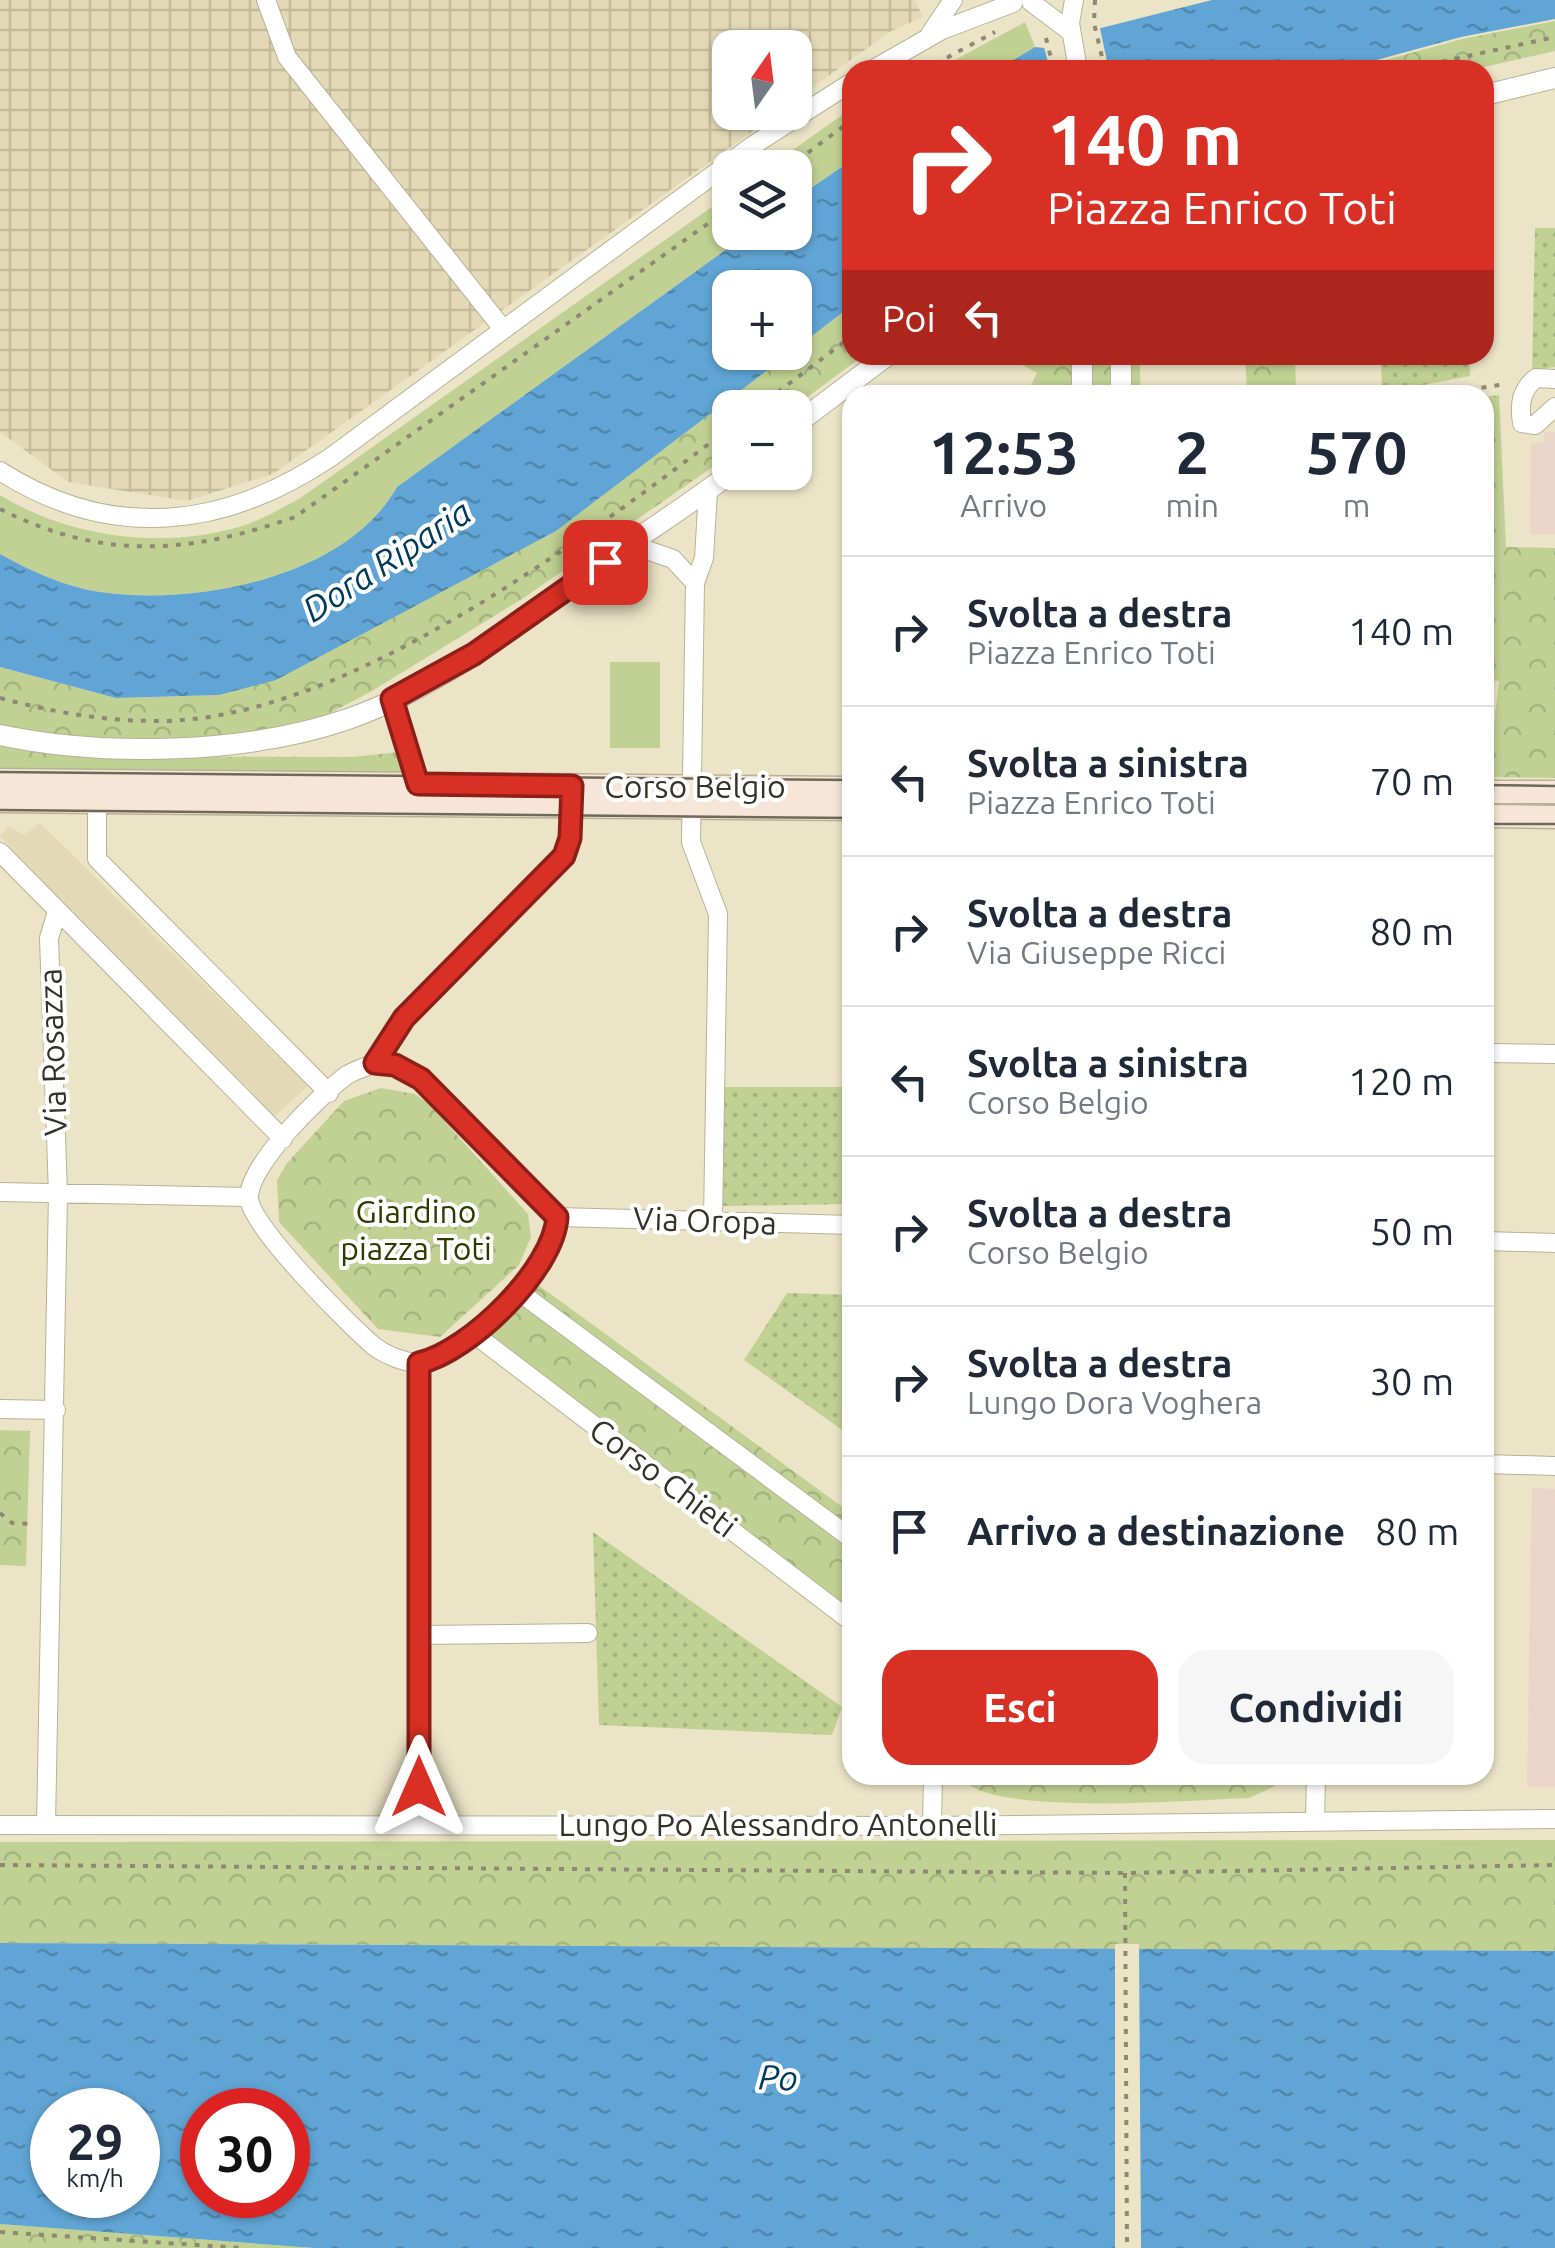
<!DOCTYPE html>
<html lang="it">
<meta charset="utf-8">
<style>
body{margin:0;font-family:Ubuntu,sans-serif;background:#f6f6f7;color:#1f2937;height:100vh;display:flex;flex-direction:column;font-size:38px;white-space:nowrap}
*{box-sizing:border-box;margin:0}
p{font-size:32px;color:#747a83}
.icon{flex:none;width:55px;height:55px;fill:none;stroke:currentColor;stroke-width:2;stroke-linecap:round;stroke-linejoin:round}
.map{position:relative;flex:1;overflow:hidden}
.panel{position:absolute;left:842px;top:385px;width:652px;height:1400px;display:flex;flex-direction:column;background:#fff;border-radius:30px;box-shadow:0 2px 8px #0004}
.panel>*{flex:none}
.guide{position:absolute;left:842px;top:60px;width:652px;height:305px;border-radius:30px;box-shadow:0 2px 8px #0004;background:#d93025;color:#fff;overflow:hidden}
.needle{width:65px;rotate:14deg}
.tools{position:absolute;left:712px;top:30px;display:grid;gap:20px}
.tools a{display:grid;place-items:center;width:100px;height:100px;border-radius:20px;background:#fff;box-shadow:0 2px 8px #0004;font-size:50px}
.speed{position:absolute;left:30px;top:2088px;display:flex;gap:20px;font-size:50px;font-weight:700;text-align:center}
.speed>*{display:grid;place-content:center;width:130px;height:130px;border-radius:50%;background:#fff;box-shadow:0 2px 8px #0004;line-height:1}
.speed small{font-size:25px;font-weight:400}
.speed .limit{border:15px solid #d22;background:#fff;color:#111}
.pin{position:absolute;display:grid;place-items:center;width:85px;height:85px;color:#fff;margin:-42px;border-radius:20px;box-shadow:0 5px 15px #0006}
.me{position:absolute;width:110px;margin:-55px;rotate:0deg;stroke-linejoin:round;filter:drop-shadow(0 0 8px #0008)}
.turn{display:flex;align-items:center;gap:35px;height:210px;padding:0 40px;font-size:45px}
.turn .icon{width:130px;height:130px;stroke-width:2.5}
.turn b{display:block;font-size:70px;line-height:85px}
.then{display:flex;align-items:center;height:95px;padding:0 40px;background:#0003;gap:20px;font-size:38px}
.eta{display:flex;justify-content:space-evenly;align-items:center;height:170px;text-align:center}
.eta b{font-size:60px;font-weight:700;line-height:70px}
.primary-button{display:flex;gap:20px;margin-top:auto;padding:20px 40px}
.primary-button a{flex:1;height:115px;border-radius:30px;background:#d93025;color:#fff;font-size:40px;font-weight:700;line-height:115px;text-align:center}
.primary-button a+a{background:#f6f6f7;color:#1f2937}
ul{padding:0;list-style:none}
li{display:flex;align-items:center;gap:30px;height:150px;padding:0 40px;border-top:2px solid #e0e1e3}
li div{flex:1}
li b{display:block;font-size:38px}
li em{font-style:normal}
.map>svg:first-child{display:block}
.built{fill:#e4d9b6}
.industrial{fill:url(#industrial-grid)}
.education{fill:#ebd4c9}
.grass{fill:#c1d193}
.forest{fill:url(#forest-crowns)}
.garden{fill:url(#garden-dots)}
.water{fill:url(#water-ripples);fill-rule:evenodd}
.pier{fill:#ece4c7}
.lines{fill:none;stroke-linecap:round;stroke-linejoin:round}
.service-casing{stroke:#b9b196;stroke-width:11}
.minor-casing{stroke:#b9b196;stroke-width:20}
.tertiary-casing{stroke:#b9b196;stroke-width:22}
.secondary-casing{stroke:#b9b196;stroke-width:25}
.path{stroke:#8e8874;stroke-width:4;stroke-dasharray:5 8;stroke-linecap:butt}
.service{stroke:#fff;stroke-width:9}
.minor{stroke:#fff;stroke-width:18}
.tertiary{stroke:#fff;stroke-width:20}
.secondary{stroke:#f7e6d7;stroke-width:22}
.tram{stroke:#6e6a59;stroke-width:2.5}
.route-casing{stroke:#8d1f18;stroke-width:25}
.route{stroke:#d93025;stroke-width:18}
.labels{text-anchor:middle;stroke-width:8;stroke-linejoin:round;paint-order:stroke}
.street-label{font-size:32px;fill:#353227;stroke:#fff}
.park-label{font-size:32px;fill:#2f3a00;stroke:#fff}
.water-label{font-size:35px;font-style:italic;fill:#003a5a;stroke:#fff}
</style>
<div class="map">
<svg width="1555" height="2248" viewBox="0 0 1555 2248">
<defs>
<pattern id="industrial-grid" width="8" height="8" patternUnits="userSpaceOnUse" patternTransform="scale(2.5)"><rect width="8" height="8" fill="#e4d9b6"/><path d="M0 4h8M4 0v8" fill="none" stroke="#c4bb9c"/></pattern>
<pattern id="forest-crowns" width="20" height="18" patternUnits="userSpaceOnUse" patternTransform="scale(2.5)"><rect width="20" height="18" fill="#c1d193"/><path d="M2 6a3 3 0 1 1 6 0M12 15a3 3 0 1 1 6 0" fill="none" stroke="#a6b47f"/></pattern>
<pattern id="garden-dots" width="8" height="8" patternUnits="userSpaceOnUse" patternTransform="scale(2.5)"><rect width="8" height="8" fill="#c1d193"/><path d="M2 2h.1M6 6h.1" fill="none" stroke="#a6b47f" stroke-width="1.8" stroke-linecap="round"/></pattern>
<pattern id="water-ripples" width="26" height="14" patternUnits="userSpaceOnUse" patternTransform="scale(2.5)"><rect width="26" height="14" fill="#60a5d5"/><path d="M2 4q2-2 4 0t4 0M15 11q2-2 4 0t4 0" fill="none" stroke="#5087ad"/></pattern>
</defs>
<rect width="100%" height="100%" fill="#ece4c7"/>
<path class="built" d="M40 823 308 1086 267 1123 0 836 9 826 24 835Z"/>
<path class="industrial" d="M0 0H915L923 17 891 31 795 100V48H730V112L778 113 273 474 187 501 68 482 0 432Z"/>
<path class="education" d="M1544 432H1555V534H1530L1531 443H1543Z
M1532 1488 1555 1489V1787H1527Z"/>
<path class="grass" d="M1025 22 1035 47 997 70H908L942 67Z
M852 108V160L795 199V168H767Z
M730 194V232L749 233 397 487C346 578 196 606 100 592 65 587 31 571 0 554V495C70 538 163 550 242 526 262 520 281 508 299 499Z
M610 662H660V748H610Z"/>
<path class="forest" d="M1555 21V51L1471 70H1349L1462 39Z
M852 305V355H864L794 407 730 408V455L525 597 372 691 292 733 67 744 77 756 351 757 400 752 404 776 0 772V667L116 698 219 695 556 531Z
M1005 355H1139L1141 395H1043L1030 387 1037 373Z
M1245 355H1295L1296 389 1247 393Z
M1499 395 1506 547 1555 548V778L1488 777 1499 681 1485 680V397Z
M381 1088 415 1094 429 1104 528 1214 531 1237 519 1265 440 1337 378 1329 279 1222 277 1180 287 1163 344 1101Z
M530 1279 852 1514V1629L474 1334Z
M0 1430 30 1431 26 1566 0 1565Z
M961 1775H1283L1273 1787 1249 1798C1202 1799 978 1819 961 1775Z
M1555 1840V1951L0 1943V1842Z
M0 2224 314 2248H0Z"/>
<path class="garden" d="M1535 228H1555V367L1532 370Z
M1381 355H1469L1470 376 1382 393Z
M724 1087H852V1204L723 1206Z
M787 1293 852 1295V1437L744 1360Z
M593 1532 842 1707 832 1735 599 1725Z"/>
<path class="water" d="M1212 0H1555V19L1461 37 1340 70H997L1035 47 1045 48 1101 28Z
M852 160V305L795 349V288H730V352L790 353 556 531 276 680 219 695 116 698 0 667V554C31 571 65 587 100 592 196 606 346 578 397 487L749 233 795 232V199Z
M0 1943 1555 1951V2248H314L0 2224ZM52 2110H138V2195H52ZM202 2110H288V2195H202Z"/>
<path class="pier" d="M1099 24 1109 70H1050L1043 43Z
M1115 1944H1139L1141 2248H1115Z"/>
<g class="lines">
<g class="service-casing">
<path id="service" d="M1485 688V700"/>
</g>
<g class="minor-casing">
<path id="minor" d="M266 0 287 57 503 329
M1074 0 1070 23 1078 70
M1031 2 1071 32
M930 34 953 0
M872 70 942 30 1013 3
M1555 379 1536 378C1521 390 1519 404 1522 423L1535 425 1555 407
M0 471C111 542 224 529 331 457L752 146 852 82
M708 491 704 558 695 583 691 842 718 914 713 1221
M629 544 673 559 695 583
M391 699 421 795
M97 793V859L329 1093
M0 852 283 1139
M1485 1053 1555 1054
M375 1063 395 1065 421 1079 557 1217C555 1254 529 1279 503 1305 481 1326 451 1364 417 1363 403 1362 386 1355 375 1347 350 1326 250 1226 249 1198 248 1165 321 1094 347 1075 355 1070 366 1067 375 1063Z
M375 1063 404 1018 564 856 570 838 572 794
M0 1192 249 1197
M557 1217 852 1225
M1485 1241 1555 1243
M518 1291 852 1539
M474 1334 852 1622
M0 1409 56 1410
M1485 1464 1555 1466
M419 1635 588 1633
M1315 1822 1316 1775
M0 1825 932 1826 1555 1819
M46 1825 58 1194 49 938 57 912
M419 1825V1363
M932 1826 933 1775"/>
</g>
<g class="tertiary-casing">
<path id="tertiary" d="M1485 95 1555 78
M1121 355V395
M1082 395V355
M795 425 888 355
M0 735C104 757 247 754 348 719 443 686 527 618 607 560 648 530 692 503 732 472"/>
</g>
<g class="secondary-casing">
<path id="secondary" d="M0 780 852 788
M1485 792H1555
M0 801 852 809
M1485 816 1555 817"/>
</g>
<path class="path" d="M1095 0 1094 23 1105 70
M1046 38 1054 70
M924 70 995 32
M1404 70 1555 37
M787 168 852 120
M1430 395 1507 384
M757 408 852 336
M0 509C103 561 189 554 295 517L730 208
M0 698C52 712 103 721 157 721 345 722 585 537 730 428
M0 1513 12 1523 32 1524
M0 1865 1125 1873 1555 1865
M1125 1873 1127 2248
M0 2232 242 2248"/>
<use href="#service" class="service"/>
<use href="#minor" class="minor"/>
<use href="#tertiary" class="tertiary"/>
<use href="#secondary" class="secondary"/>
<path class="tram" d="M0 772 852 780
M1485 785 1555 786
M0 810 852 818
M1485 824H1555"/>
</g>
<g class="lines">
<g class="route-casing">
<path id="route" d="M419 1787V1363C469 1352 554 1269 557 1217L421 1079 395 1065 375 1063 404 1018 564 856 570 838 572 786 418 784 392 699 474 654 605 562"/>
</g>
<use href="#route" class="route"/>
</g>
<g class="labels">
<g class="street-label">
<text x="695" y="798">Corso Belgio</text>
<text transform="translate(53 1052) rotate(-92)" y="11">Via Rosazza</text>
<text transform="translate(705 1221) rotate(2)" y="11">Via Oropa</text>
<text transform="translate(663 1478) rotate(37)" y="11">Corso Chieti</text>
<text x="778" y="1836">Lungo Po Alessandro Antonelli</text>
</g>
<g class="park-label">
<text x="416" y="1223">Giardino<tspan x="416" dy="37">piazza Toti</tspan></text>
</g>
<g class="water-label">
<text transform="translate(387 561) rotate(-33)" y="12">Dora Riparia</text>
<text transform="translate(778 2078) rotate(2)" y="12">Po</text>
</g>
</g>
</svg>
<div class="tools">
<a><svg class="needle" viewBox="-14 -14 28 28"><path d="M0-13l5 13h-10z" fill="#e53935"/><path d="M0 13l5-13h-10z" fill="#747a83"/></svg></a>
<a><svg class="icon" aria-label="layers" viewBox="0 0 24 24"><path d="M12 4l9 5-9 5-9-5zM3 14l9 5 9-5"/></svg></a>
<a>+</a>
<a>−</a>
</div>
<div class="speed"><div>29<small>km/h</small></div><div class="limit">30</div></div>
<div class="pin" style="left:605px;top:562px;background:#d93025"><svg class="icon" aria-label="arrive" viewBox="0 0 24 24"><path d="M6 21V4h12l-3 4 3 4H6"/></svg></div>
<svg class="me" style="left:419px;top:1787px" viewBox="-20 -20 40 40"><path d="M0-17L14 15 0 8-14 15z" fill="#d93025" stroke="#fff" stroke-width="4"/></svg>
<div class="guide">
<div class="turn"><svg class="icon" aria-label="right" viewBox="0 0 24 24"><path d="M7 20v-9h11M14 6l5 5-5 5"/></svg><div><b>140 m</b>Piazza Enrico Toti</div></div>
<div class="then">Poi<svg class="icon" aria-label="left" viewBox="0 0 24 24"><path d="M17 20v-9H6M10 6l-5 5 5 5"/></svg></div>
</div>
<section class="panel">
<div class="eta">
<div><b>12:53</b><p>Arrivo</p></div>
<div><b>2</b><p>min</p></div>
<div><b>570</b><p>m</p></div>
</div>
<ul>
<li><svg class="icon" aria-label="right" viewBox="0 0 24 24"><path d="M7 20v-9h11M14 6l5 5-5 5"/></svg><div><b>Svolta a destra</b><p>Piazza Enrico Toti</p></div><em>140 m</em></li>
<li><svg class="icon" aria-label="left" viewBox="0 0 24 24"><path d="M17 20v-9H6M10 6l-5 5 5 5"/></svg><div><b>Svolta a sinistra</b><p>Piazza Enrico Toti</p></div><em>70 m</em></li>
<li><svg class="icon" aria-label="right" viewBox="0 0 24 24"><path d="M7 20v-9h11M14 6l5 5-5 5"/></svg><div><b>Svolta a destra</b><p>Via Giuseppe Ricci</p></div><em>80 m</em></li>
<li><svg class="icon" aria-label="left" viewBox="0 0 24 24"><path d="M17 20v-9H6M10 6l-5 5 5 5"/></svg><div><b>Svolta a sinistra</b><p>Corso Belgio</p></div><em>120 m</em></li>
<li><svg class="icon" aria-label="right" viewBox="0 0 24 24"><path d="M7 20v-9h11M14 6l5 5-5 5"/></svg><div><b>Svolta a destra</b><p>Corso Belgio</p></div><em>50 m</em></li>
<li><svg class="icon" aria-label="right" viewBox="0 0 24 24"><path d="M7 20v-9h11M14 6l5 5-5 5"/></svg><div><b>Svolta a destra</b><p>Lungo Dora Voghera</p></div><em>30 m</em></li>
<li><svg class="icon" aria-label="arrive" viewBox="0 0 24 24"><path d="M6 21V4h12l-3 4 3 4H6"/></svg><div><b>Arrivo a destinazione</b></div><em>80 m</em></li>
</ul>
<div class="primary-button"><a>Esci</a><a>Condividi</a></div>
</section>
</div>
